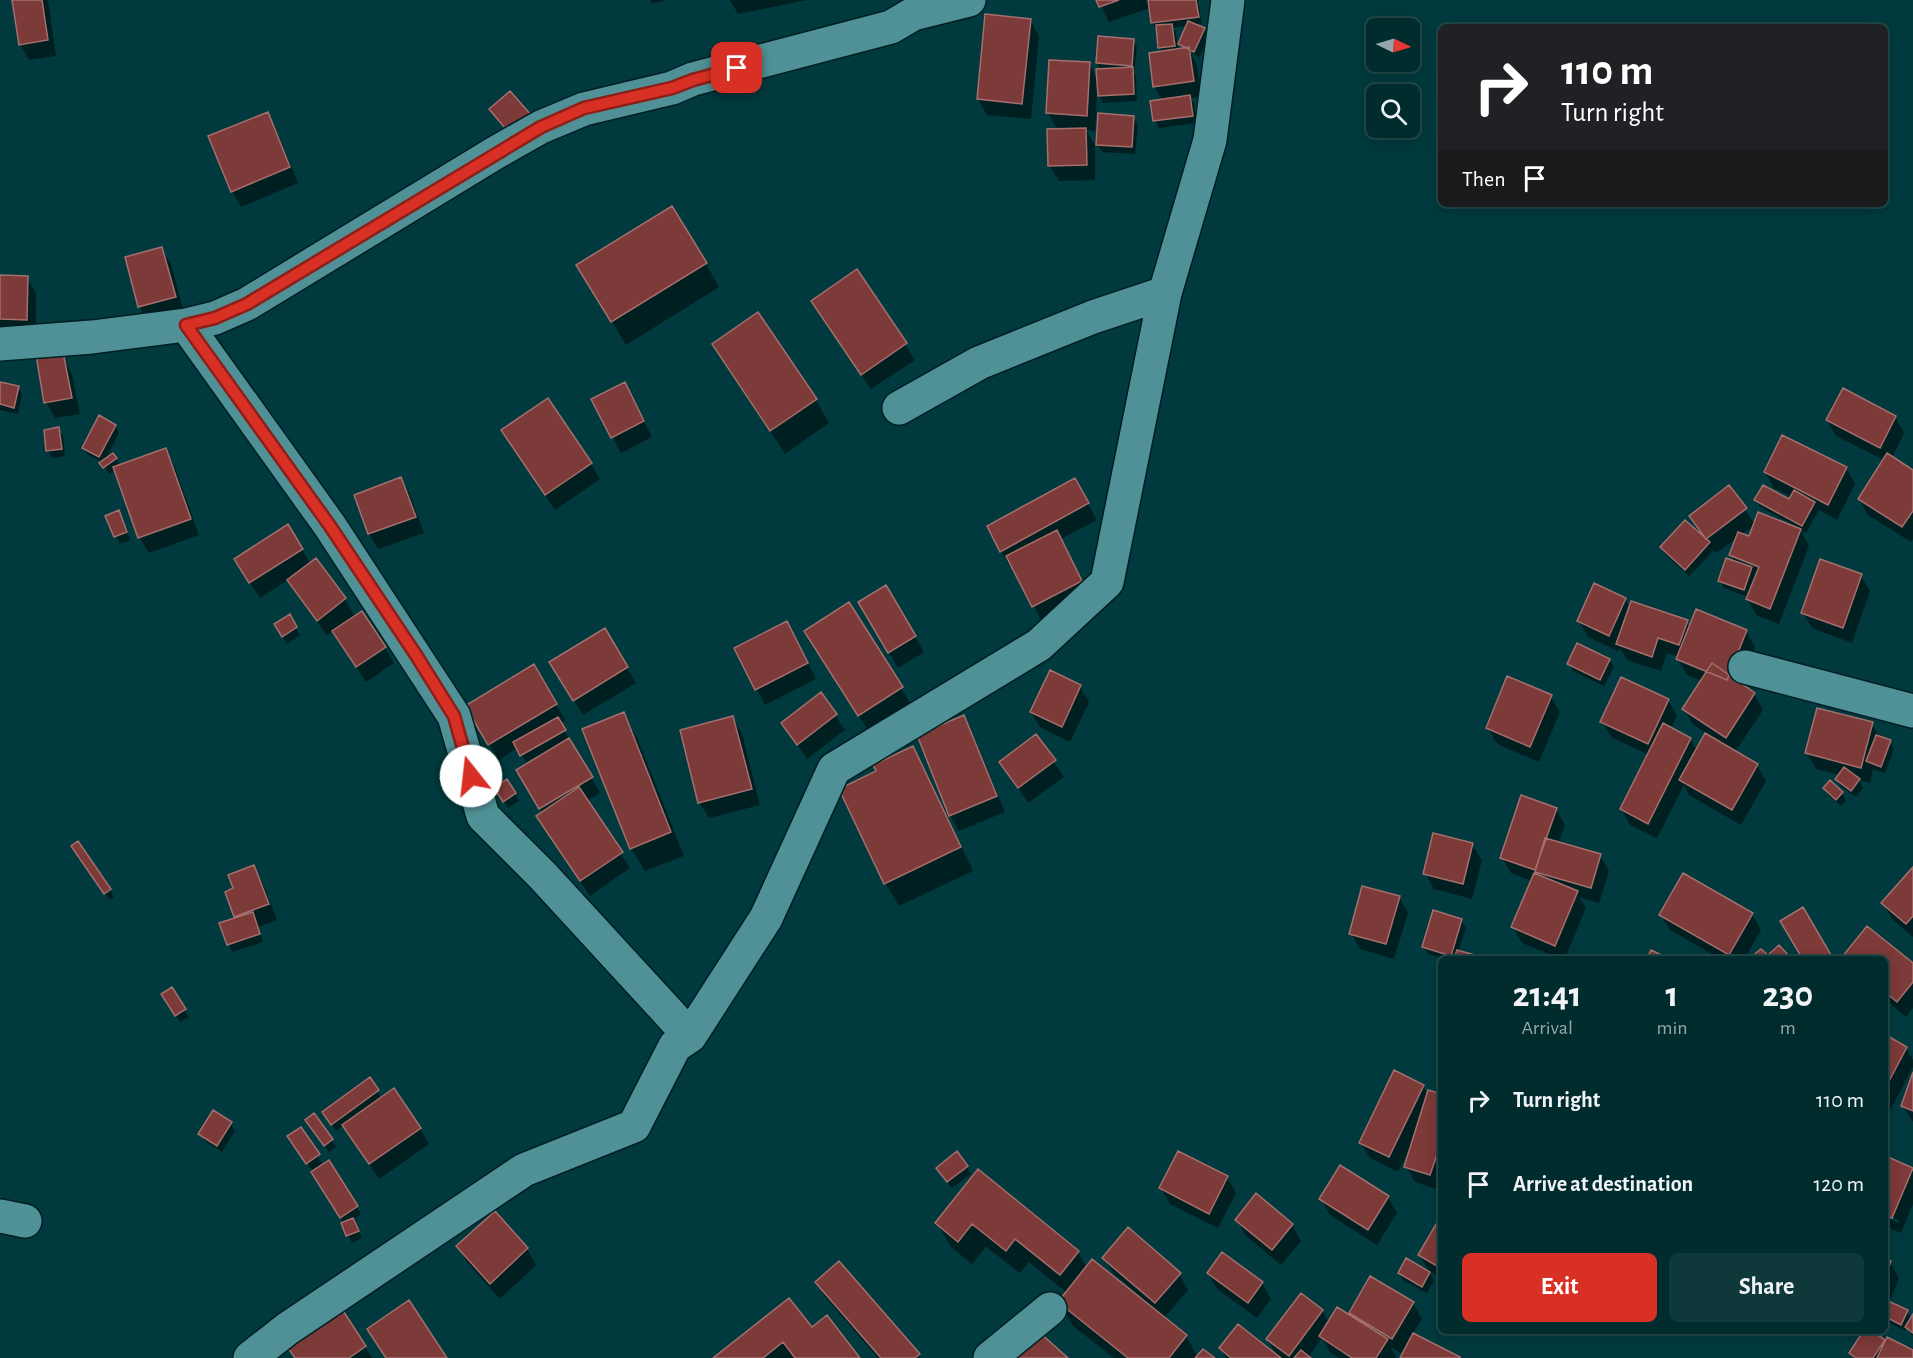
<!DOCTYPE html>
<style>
body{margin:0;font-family:"Alegreya Sans",sans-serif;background:#0e383a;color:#f1f3f6;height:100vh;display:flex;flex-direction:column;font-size:22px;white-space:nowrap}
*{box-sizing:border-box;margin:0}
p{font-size:20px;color:#95a7aa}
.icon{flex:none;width:33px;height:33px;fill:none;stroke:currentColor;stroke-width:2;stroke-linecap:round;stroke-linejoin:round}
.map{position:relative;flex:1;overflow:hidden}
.sheet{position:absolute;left:1438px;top:956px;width:450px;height:378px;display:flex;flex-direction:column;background:#002c2e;border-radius:9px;box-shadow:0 3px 15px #0003,0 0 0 2px #22484a}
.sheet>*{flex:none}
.banner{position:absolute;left:1438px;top:24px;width:450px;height:183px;border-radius:9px;box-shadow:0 3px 15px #0003,0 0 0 2px #22484a;background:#202124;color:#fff;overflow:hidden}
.needle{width:39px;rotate:95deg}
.buttons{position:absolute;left:1366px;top:18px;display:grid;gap:12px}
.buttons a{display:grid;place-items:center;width:54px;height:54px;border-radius:9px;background:#002c2e;box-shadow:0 3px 15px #0003,0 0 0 2px #22484a;font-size:30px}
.pin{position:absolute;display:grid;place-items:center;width:51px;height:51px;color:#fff;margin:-26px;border-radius:12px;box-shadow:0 3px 9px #0006}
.me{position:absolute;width:66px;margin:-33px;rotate:344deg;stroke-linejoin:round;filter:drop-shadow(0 0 4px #0008)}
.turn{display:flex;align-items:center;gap:21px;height:126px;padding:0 24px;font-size:27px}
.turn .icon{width:78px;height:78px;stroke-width:2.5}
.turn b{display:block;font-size:42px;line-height:51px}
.then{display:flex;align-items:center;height:57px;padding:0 24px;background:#0003;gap:12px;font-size:22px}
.eta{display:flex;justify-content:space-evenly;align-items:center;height:102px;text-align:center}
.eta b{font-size:36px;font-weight:600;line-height:42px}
.cta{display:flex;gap:12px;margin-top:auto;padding:12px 24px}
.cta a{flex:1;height:69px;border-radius:9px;background:#d93025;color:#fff;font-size:24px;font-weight:600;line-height:69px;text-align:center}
.cta a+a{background:#0e383a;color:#f1f3f6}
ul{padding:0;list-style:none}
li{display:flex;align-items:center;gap:18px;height:84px;padding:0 24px}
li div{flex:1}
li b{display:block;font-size:22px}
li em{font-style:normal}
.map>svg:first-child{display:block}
.shadow{fill:#0007;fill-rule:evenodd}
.building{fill:#7c3a39;stroke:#a46f6d;stroke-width:1.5}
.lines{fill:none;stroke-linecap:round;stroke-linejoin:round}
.minor-casing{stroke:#001f22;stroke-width:36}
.minor{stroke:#4f9196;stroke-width:33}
.route-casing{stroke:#8d1f18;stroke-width:15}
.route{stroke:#d93025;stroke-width:10}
</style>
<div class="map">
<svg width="1913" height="1358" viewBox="0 0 1913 1358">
<rect width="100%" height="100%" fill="#003a3e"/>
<path class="shadow" d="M13 0H48L56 56 29 60 20 44Z
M650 0H668L652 3Z
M730 0H807L738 14Z
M1098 0H1198L1202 24 1194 25 1204 29 1208 36 1199 58 1189 50 1197 65 1202 97 1190 98 1194 104 1196 123 1159 128 1155 121 1152 102 1163 101 1154 86 1163 53 1160 47 1156 29 1152 22 1150 8 1109 22ZM1187 26 1179 44 1183 50 1178 51 1176 33 1173 28Z
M1030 20 1039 36 1031 119 987 115 978 99Z
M1133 40 1137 47 1134 73 1136 76 1137 101 1103 103 1097 93 1095 131 1086 130 1095 145V180L1059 181 1050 166 1058 130 1048 113 1089 63 1098 80 1102 71 1097 63Z
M267 114 276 130 298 183 241 207 232 191Z
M1133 117 1138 125 1135 154 1102 152 1098 145Z
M161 249 171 264 184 313 149 322 140 307 127 258Z
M706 264 719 287 626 345 592 289Z
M857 271 915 360 871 389 822 317Z
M0 276 27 278 36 293V336L0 334Z
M714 344 816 400 829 423 785 454Z
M63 358 72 374 80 414 55 418 46 402Z
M0 383 18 387 22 395 18 414 0 410Z
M1843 390 1895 417 1904 433 1892 458 1913 471V539L1911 542 1868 515 1859 499 1884 460 1836 436 1827 420Z
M593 400H633L652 437 621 453Z
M115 426 119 433 105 461 116 458 120 466 165 449 174 465 199 535 149 553 140 538 116 469 109 474 102 462 88 455 84 448Z
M58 429 63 436 65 456 52 458 48 450Z
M512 446 591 464 600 479 555 510Z
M1846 468 1855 484 1837 520 1819 510 1806 533 1800 529 1809 546 1779 624 1756 615 1747 599 1748 597 1724 588 1720 581 1735 563 1731 555 1737 538 1716 553 1714 550 1689 576 1666 555 1661 547 1705 538 1691 516 1729 487 1755 525 1741 535 1750 538 1791 526V524L1760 507 1756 500 1789 501 1792 497 1774 488 1765 472Z
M401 479 410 495 424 533 378 549 369 534 355 496Z
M1074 480 1097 520 1061 539 1090 597 1042 622 1013 565 1010 567 1001 551Z
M107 516 122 520 130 540 120 544Z
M302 549 311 565 316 560 345 599 355 617 385 648 394 663 366 682 333 631 327 636 288 580 260 598 245 575Z
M1861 576 1870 591 1852 643 1812 628 1803 613Z
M886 587 924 652 898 668 860 603Z
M1625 599 1630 607 1686 621 1690 628 1746 631 1755 647 1740 685 1754 694 1763 710 1735 752 1757 765 1766 781 1741 825 1689 795 1684 785 1657 838 1630 825 1621 809 1649 755 1611 737 1602 722 1668 700 1677 716 1671 729 1690 739 1697 751 1707 734 1693 724 1684 709 1702 681 1687 675 1678 659 1679 657 1667 653 1661 671 1627 660 1620 648 1618 651 1588 637 1579 621Z
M849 604 915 711 873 738 819 654Z
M289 617 300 635 287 644 276 625Z
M604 630 636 683 583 715 551 662Z
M795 638 816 679 765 705 736 648Z
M1609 660 1614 667 1604 686 1573 671 1569 664Z
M533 666 565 720 560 723 568 738 600 793 587 801 630 868 590 896 547 832 543 813 518 770 534 761 533 758 526 762 518 748 499 760 467 706Z
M1508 678 1551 697 1560 712 1539 762 1497 744 1488 728Z
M1080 687 1089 702 1070 742 1040 727 1031 712Z
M821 694 845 730 807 759 783 723Z
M623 714 637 738 684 856 645 871 631 848Z
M963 717 972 733 1005 812 959 831 950 815Z
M733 718 742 734 760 805 709 818 699 802Z
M1872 724 1880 738 1890 742 1894 749 1885 773 1873 769 1870 783 1859 780 1863 788 1856 797 1841 787 1837 779 1840 775 1816 769 1807 753Z
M1036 736 1064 777 1028 803 1001 763Z
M913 748 926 771 973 871 899 906 885 883 878 771Z
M506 781 519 801 508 808 496 788Z
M1825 789 1842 793 1846 800 1841 806 1829 796Z
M1556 809 1565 825 1558 843 1600 855 1609 871 1599 903 1579 897 1586 908 1565 958H1559L1522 943 1513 927 1532 881 1511 873 1502 858Z
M1472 845 1482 860 1472 899 1434 889 1425 873Z
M77 854 110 890 114 897 110 900Z
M253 867 262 882 277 920 258 927 263 942 232 952 221 924 237 919 227 893 235 889Z
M1913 869V937L1892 919 1883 903Z
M1399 897 1408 913 1394 959 1360 949 1351 933Z
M1802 910 1831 958H1804L1791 937Z
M1752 914 1761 930 1745 958H1719L1670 930 1661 915Z
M1461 920 1466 928 1458 952 1481 958H1442L1428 954 1424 947Z
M1867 928 1913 965V1008L1906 1017 1886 1000V958H1844Z
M1779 947 1789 958H1752L1761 951 1767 958Z
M163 994 184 1010 189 1017 180 1022Z
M1886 1036 1906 1048 1913 1060V1067L1886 1118Z
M1913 1077V1122L1903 1106Z
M1423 1086 1428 1095 1442 1096V1182L1439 1190 1415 1182 1406 1166 1411 1150 1409 1149 1398 1172 1370 1158 1361 1143Z
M377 1091 382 1099 420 1128 429 1144 379 1179 344 1125 336 1131 328 1119Z
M230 1123 235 1131 222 1152 205 1141 200 1134Z
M311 1128 331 1140 336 1147 329 1152Z
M300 1129 322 1163 312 1170 293 1144Z
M1886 1158 1913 1171V1204L1901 1233 1886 1227V1217L1898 1223 1899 1220 1886 1214Z
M328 1162 361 1214 353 1220 362 1238 352 1243 343 1224 344 1223 317 1180Z
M967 1167 971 1174 952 1188 942 1175Z
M978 1171 1078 1252 1087 1268 1140 1299 1141 1297 1113 1273 1104 1258 1179 1274 1188 1290 1164 1318 1186 1336 1198 1357 1212 1358H1114L1073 1326 1060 1303 1067 1293 1029 1262 1020 1273 986 1247 972 1264 951 1247 937 1223Z
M1227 1177 1236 1193 1218 1228 1170 1204 1161 1188Z
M1388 1197 1397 1213 1377 1245 1330 1215 1321 1199Z
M495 1213 527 1249 536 1265 500 1299 467 1262 458 1247Z
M1442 1217V1278L1429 1271 1419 1255Z
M1237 1220 1292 1225 1301 1241 1281 1265 1246 1236Z
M1886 1260 1890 1262 1899 1278 1889 1303 1907 1312 1911 1320 1913 1317V1336L1907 1328 1905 1331 1886 1321Z
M1208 1273 1262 1283 1271 1299 1257 1318 1217 1289Z
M1399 1273H1429L1434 1280 1427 1293 1404 1281Z
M817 1283 919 1355 920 1358H878L826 1298Z
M1413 1303 1422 1319 1412 1334 1459 1358H1402L1406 1349 1404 1348 1401 1353 1390 1347 1396 1356 1395 1358H1339L1330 1352 1322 1338 1308 1358H1226L1221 1348 1278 1358 1268 1340 1322 1311 1329 1323 1355 1320 1351 1313Z
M339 1308 372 1358H295Z
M811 1329 858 1358H715Z
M1884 1341 1886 1344 1913 1352V1358H1853L1851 1353Z"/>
<path class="building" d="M12 0H42L48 40 19 45Z
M1096 0H1119L1099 7Z
M1148 0H1196L1199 17 1151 23Z
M985 14 1031 19 1022 104 977 99Z
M1188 21 1205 28 1194 52 1178 44Z
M1172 24 1175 46 1158 48 1156 25Z
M1098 36 1134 39 1132 66 1096 63Z
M1189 47 1194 81 1153 87 1149 53Z
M1049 60 1090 62 1087 116 1046 113Z
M1133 67 1134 94 1098 96 1096 69Z
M510 91 532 116 511 135 489 109Z
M1190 95 1193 116 1153 121 1150 101Z
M268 112 290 167 231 192 208 136Z
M1098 113 1134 116 1132 147 1096 145Z
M1086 128 1087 165 1048 166 1047 129Z
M672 206 707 263 611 322 576 265Z
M162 247 176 297 138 307 125 257Z
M857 269 907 343 861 375 811 301Z
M0 275 28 276 27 320 0 319Z
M758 312 817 399 770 431 712 344Z
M51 348 64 357 72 398 44 403 36 355Z
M0 382 19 386 14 408 0 404Z
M625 382 644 421 611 438 591 399Z
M1843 388 1896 416 1880 448 1826 420Z
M548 398 592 463 545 495 501 430Z
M99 415 116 425 99 457 82 448Z
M59 427 62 449 46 451 44 430Z
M1782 435 1847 467 1828 505 1764 472Z
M166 448 191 519 138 538 113 467Z
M113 453 117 458 103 468 99 463Z
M1887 453 1913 470V511L1902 527 1858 499Z
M401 477 416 517 368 534 354 495Z
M1075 478 1089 503 1000 552 987 526Z
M1729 485 1747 508 1706 539 1689 516Z
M1763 485 1789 499 1794 490 1815 502 1802 526 1754 500Z
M119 510 127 532 114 537 105 516Z
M1758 512 1801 529 1770 609 1746 599 1759 567 1729 555 1738 532 1749 536Z
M1685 520 1710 542 1685 570 1660 547Z
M288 524 303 549 249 583 234 559Z
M1057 530 1082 581 1032 607 1006 556Z
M316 558 346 598 317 621 287 580Z
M1726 558 1752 567 1744 590 1718 581Z
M1820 559 1862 574 1843 628 1801 613Z
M1594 583 1626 598 1609 636 1577 621Z
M886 585 916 636 888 653 858 602Z
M1631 601 1688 620 1679 645 1658 638 1652 657 1616 644Z
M849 602 903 687 858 716 804 631Z
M1696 609 1747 630 1727 680 1676 659Z
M362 611 386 647 356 667 332 631Z
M290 614 297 627 282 637 274 624Z
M787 621 808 663 755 690 734 648Z
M605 628 628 667 573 701 549 662Z
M1577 643 1610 659 1600 680 1567 664Z
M1712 663 1755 693 1726 738 1682 709Z
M534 664 557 704 488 745 465 706Z
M1050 670 1081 685 1062 727 1030 712Z
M1507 676 1552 695 1530 747 1486 728Z
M1621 677 1669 699 1648 744 1600 722Z
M821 692 837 714 797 745 781 723Z
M1817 708 1873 722 1861 768 1805 753Z
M624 712 671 832 630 849 582 729Z
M964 715 997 796 949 816 917 735Z
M733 716 752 789 698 803 680 730Z
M558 717 566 730 520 756 513 742Z
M1663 723 1691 738 1648 824 1620 809Z
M1705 733 1758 764 1732 810 1679 780Z
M1036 734 1056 760 1018 788 999 762Z
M1876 735 1891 740 1881 767 1866 761Z
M569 738 593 777 539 809 516 770Z
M913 746 961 847 884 884 839 789 876 771 873 765Z
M1844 767 1860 779 1851 791 1835 779Z
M507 779 516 793 503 802 494 788Z
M1830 780 1843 792 1836 800 1823 788Z
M579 787 623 852 580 881 536 816Z
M1521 795 1557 808 1535 870 1500 858Z
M1433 833 1473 843 1463 884 1423 874Z
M1545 838 1601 854 1591 888 1535 872Z
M78 841 111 889 104 894 71 846Z
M254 865 269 904 234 917 225 892 233 888 228 875Z
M1913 867V916L1906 924 1881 903Z
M1534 873 1578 891 1555 946 1511 927Z
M1683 873 1753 913 1729 955 1659 915Z
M1362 886 1400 896 1386 944 1349 934Z
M1803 907 1831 955 1825 958H1802L1780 921Z
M1433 910 1462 919 1451 956 1422 947Z
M253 912 260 934 227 945 219 923Z
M1867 926 1913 963V982L1897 1002 1886 993V958L1842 957Z
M1779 945 1791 958H1750L1761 949 1768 955Z
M1457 950 1486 958H1454Z
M1651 950 1668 958H1647Z
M172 987 186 1009 175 1016 161 994Z
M1886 1035 1907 1047 1886 1087Z
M1394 1070 1424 1085 1389 1157 1359 1143Z
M1913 1072V1111L1901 1106Z
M370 1077 379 1090 331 1125 322 1112Z
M394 1088 421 1128 369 1164 342 1125Z
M1428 1090 1442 1094V1140L1430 1175 1404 1167Z
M213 1110 232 1122 217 1146 198 1134Z
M314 1113 333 1139 324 1146 305 1120Z
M301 1127 320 1154 306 1164 287 1136Z
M957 1151 968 1166 947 1182 936 1168Z
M1178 1151 1228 1176 1209 1214 1159 1188Z
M1886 1156 1913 1168 1892 1218 1886 1216Z
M329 1160 358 1206 340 1218 311 1172Z
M1340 1165 1389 1196 1368 1230 1319 1199Z
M978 1169 1079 1251 1060 1275 1015 1239 1006 1251 972 1224 958 1242 935 1223Z
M1256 1193 1293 1224 1272 1250 1235 1220Z
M495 1211 528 1248 490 1284 456 1246Z
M1442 1214V1269L1418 1255Z
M353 1218 359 1231 346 1236 341 1223Z
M1128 1227 1181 1273 1155 1303 1102 1258Z
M1222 1252 1263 1282 1248 1303 1207 1273Z
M1406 1258 1430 1272 1422 1287 1398 1273Z
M1886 1258 1891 1261 1886 1275Z
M1092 1259 1187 1335 1169 1358H1128L1058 1302Z
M839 1261 920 1354 915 1358H881L815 1282Z
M1370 1276 1414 1302 1392 1339 1349 1313Z
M1301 1293 1323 1310 1289 1356 1266 1339Z
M789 1298 812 1327 827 1315 860 1358H795L783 1342 763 1358H713Z
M409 1300 447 1358H386L367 1329Z
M1886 1300 1908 1310 1901 1325 1886 1317Z
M340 1306 366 1346 349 1358H295L285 1344Z
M1337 1307 1388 1339 1376 1358H1352L1319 1336Z
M1913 1314V1333L1905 1327Z
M1238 1324 1281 1358H1231L1219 1348Z
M1864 1330H1871L1885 1340 1873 1358H1856L1849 1353Z
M1038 1331 1068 1358H1015Z
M1413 1333 1460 1357V1358H1400Z
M1887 1337 1913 1350V1358H1877Z
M1203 1349 1215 1358H1195Z
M1301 1350 1311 1358H1294Z"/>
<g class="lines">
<g class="minor-casing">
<path id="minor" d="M186 325 330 526 454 716 483 816 543 876 690 1036 675 1046 634 1126 524 1170 287 1329 250 1358
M0 344 92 337 186 325 215 318 247 304 495 153 541 127 584 109 672 88 693 79 891 27 913 14 969 0
M899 408 979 363 1093 317 1165 293
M1745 667 1913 711
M690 1036 766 918 834 769 1039 645 1107 582 1165 293 1210 140 1228 0
M0 1216 25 1221
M990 1358 1050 1309"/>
</g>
<use href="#minor" class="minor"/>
</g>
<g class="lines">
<g class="route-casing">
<path id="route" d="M471 776 454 716 416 655 330 526 186 325 215 318 247 304 541 127 584 108 672 88 693 80 737 68"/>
</g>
<use href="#route" class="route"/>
</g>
</svg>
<div class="buttons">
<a><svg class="needle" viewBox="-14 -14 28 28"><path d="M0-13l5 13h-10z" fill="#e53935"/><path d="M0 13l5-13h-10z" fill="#95a7aa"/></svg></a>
<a><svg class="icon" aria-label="search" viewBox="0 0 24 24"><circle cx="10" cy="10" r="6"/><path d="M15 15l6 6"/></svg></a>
</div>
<div class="pin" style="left:737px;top:68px;background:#d93025"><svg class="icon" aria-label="arrive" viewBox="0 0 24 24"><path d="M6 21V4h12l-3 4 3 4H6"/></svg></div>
<svg class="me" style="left:471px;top:776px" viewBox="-20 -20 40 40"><circle r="19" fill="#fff"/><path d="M0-13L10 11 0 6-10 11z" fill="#d93025"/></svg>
<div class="banner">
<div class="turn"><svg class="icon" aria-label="right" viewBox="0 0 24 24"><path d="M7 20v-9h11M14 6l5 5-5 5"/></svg><div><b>110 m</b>Turn right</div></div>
<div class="then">Then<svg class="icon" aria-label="arrive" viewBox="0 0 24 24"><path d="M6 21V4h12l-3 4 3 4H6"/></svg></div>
</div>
<section class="sheet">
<div class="eta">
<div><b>21:41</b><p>Arrival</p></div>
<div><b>1</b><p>min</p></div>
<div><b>230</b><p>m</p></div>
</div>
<ul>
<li><svg class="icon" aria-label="right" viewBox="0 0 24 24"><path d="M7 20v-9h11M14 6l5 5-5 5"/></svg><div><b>Turn right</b></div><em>110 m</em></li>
<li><svg class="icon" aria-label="arrive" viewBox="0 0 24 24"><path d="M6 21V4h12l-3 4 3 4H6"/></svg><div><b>Arrive at destination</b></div><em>120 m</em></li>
</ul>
<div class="cta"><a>Exit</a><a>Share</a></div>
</section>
</div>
